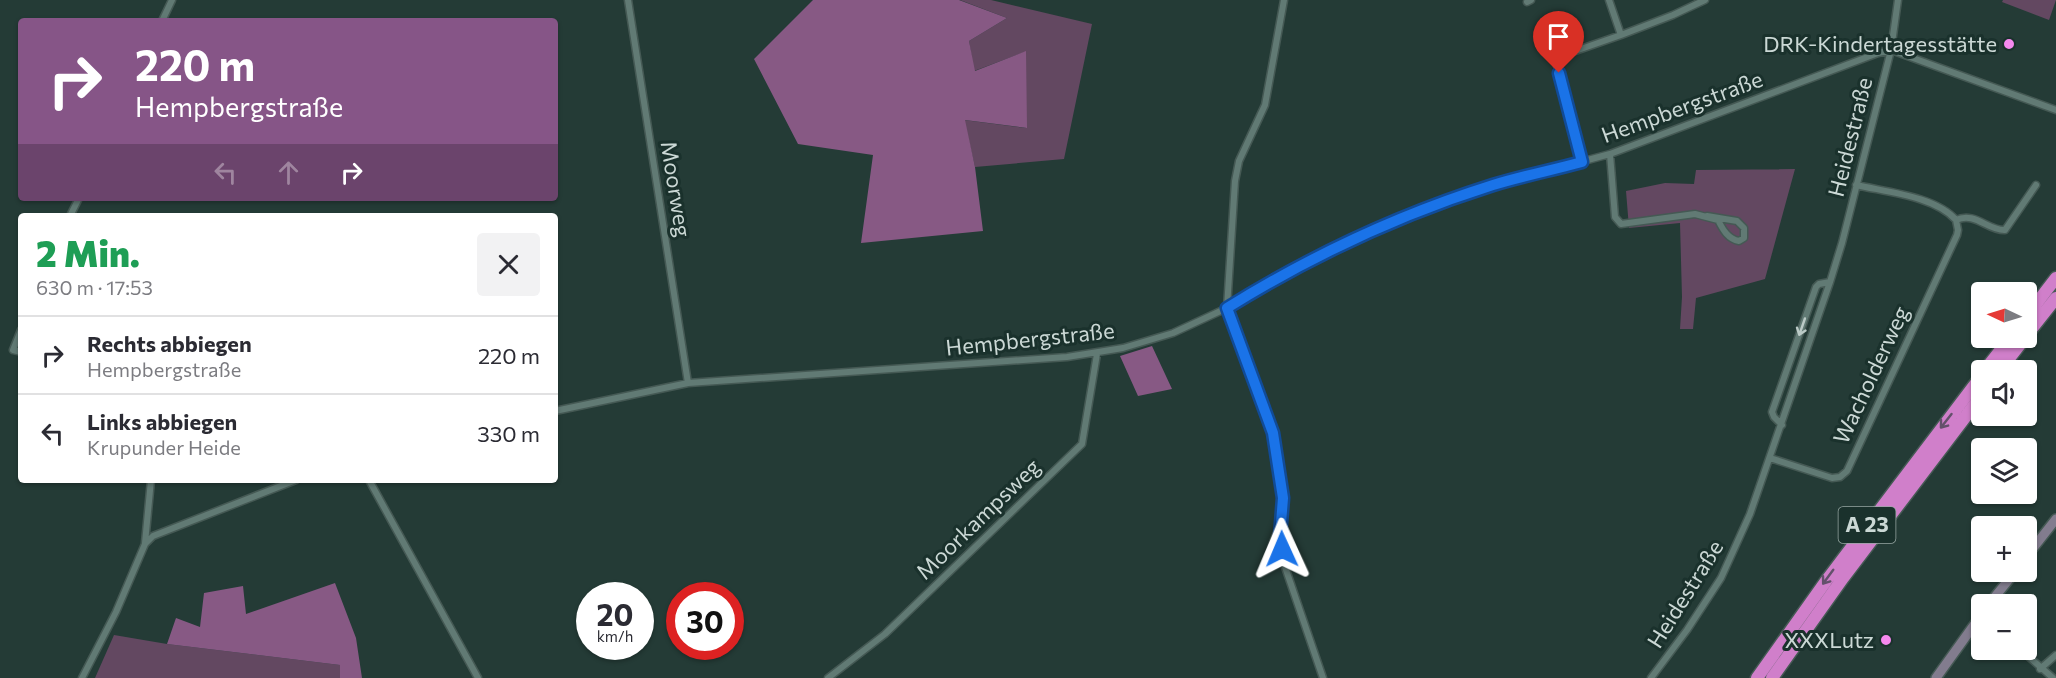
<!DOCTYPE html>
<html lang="de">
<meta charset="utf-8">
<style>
body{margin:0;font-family:Commissioner,sans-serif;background:#f2f2f3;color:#2b2b33;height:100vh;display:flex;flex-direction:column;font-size:22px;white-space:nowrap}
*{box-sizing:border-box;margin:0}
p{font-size:20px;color:#7c7c81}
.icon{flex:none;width:33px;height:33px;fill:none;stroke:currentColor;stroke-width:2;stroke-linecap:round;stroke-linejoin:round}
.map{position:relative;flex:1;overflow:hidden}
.panel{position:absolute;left:18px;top:213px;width:540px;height:270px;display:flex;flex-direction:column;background:#fff;border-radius:6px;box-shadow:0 2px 4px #0004}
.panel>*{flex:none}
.banner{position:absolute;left:18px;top:18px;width:540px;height:183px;border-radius:6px;box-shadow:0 2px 4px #0004;background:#865587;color:#fff;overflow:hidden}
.needle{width:39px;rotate:274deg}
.fabs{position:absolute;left:1971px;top:282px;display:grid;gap:12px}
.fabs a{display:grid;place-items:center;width:66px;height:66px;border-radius:6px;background:#fff;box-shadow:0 2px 4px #0004;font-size:30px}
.speed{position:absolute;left:576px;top:582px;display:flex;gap:12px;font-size:30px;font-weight:700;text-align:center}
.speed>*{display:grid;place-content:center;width:78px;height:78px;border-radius:50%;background:#fff;box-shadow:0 2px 4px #0004;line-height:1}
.speed small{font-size:15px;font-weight:400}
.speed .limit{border:9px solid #d22;background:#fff;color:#111}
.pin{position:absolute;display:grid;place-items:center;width:51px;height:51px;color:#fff;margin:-62px -26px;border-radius:50% 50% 50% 0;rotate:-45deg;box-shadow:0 0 6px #0007}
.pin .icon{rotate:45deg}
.me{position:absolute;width:66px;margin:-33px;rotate:359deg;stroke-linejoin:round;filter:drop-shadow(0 0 4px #0008)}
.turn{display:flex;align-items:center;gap:21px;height:126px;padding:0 18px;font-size:27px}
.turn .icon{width:78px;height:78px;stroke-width:2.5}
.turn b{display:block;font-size:42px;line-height:51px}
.lanes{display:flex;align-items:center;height:57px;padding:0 18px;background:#0003;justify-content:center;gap:30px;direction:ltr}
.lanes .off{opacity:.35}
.round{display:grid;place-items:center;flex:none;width:63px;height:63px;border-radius:6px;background:#f2f2f3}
.head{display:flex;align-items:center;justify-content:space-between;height:102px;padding:0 18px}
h1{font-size:36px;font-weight:800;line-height:45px;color:#1e9e55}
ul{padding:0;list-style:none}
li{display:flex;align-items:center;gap:18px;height:78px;padding:0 18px;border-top:2px solid #e1e1e2}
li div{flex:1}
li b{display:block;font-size:22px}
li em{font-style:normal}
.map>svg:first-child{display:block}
.green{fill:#634861}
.forest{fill:#875984}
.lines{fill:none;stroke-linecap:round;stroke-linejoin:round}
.street-casing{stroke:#455954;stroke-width:9}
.secondary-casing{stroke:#455954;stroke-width:12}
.highway-casing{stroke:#455954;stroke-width:15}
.street{stroke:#617a74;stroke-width:6}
.secondary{stroke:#827c8e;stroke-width:9}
.highway{stroke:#d07fca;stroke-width:12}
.oneway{stroke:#bbcac6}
.oneway2{stroke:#63506b}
.route-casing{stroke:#114b97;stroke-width:15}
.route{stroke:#1a73e8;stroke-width:10}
.poi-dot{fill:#f589ee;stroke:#1a312c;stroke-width:2}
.labels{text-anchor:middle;stroke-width:6;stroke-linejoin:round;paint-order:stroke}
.shield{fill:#1a312c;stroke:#96a6a2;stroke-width:1.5}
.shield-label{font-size:21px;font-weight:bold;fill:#cbd8d5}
.poi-label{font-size:22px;fill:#cbd8d5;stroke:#1a312c;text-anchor:end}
.street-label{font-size:22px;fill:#cbd8d5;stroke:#1a312c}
</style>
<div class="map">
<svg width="2056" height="678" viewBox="0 0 2056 678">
<rect width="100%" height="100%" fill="#243b36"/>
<path class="green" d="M960 0H991L1092 24 1064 159 975 167 964 120 1026 128 1025 52 974 71 969 41 1007 18Z
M2003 0H2056L2049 20 2002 2Z
M1795 169 1765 279 1696 298 1693 329H1680L1682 297 1680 223 1629 228 1626 191 1665 183 1694 184 1696 170Z
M114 635 167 644 340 665V678H95Z"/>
<path class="forest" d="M813 0H959L1007 18 969 41 975 71 1026 51 1027 128 965 120 975 167 983 231 861 243 873 155 798 144 754 59Z
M1152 346 1172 389 1138 396 1120 356Z
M335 583 356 638 362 678H340V665L167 644 176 618 200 627 204 593 243 586 246 614Z"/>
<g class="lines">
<g class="street-casing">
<path id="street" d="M628 0 688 383
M1284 0 1265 105 1239 161 1235 181 1227 308 1273 433 1283 498 1280 536 1283 561 1323 678
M1527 2 1531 0
M162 21 172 0
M1621 35 1673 15 1705 0
M1610 154 1615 217 1621 224 1695 214 1718 220C1723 230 1728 239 1739 241L1744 238V228L1737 221 1707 216
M1582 162 1555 58 1621 35 1609 0
M70 216 79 198
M1956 220C1975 211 1988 231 2005 230L2036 185
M21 330 13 350 21 352
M555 411 688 383 1067 357 1123 348 1173 333 1227 308 1262 286 1301 266 1435 205 1495 185 1610 154 1878 53 1891 50 2056 110
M1782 425 1774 417 1772 412 1816 287 1819 284 1830 282
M1770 458 1832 478 1840 477 1847 471 1957 235 1958 230 1956 220C1935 196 1886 192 1856 185
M369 480 478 678
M145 543 151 480
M2021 650 2053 678
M2040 669 2056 655
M82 678 116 612 145 544 153 536 296 480
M828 678 885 634 1082 444 1097 354
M1651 678 1687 630 1721 578 1750 514 1830 282 1842 243 1891 50 1898 0"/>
</g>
<g class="secondary-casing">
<path id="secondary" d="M2026 557 2056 519
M1989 604 2015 572
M1936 678 1982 614"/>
</g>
<g class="highway-casing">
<path id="highway" d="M2026 317 2056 278
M2026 336 2056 298
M1985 370 2010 338
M2000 370 2025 338
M1757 678 1826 581 1982 375
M1772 678 1843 578 1982 395"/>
</g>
<use href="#street" class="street"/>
<use href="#secondary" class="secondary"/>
<use href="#highway" class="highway"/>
</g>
<defs><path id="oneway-shaft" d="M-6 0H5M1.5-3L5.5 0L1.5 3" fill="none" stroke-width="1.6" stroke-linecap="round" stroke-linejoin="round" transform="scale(1.5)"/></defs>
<use class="oneway" href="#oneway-shaft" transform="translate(1802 327) rotate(109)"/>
<g class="oneway2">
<use href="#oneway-shaft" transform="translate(1946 421) rotate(128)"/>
<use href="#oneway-shaft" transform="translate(1828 577) rotate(126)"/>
</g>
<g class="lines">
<g class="route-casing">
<path id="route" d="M1282 549 1280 536 1283 498 1273 433 1227 308C1309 257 1401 214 1493 185 1522 176 1553 170 1582 162L1559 73"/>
</g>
<use href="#route" class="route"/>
</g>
<g class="poi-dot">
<circle cx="2009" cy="44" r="6"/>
<circle cx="1886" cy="640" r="6"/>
</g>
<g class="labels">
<rect class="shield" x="1838.5" y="507" width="57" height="36" rx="4.5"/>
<g class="shield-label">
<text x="1867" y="532">A 23</text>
</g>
<g class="poi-label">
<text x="1997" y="52">DRK-Kindertagesstätte</text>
<text x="1874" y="648">XXXLutz</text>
</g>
<g class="street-label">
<text transform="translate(1682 107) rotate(-20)" y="8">Hempbergstraße</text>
<text transform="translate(1850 137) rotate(-76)" y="8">Heidestraße</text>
<text transform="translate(676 189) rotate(81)" y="8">Moorweg</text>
<text transform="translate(1030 339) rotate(-6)" y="8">Hempbergstraße</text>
<text transform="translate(1871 375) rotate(-65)" y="8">Wacholderweg</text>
<text transform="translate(978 519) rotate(-44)" y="8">Moorkampsweg</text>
<text transform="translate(1685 594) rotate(-58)" y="8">Heidestraße</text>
</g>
</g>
</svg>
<div class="fabs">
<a><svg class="needle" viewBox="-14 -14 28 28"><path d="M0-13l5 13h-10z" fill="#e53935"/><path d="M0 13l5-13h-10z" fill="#7c7c81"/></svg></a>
<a><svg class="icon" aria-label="sound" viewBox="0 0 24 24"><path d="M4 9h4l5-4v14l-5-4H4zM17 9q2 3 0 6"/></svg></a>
<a><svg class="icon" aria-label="layers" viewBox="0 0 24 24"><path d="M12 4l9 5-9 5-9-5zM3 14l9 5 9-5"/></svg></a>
<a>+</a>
<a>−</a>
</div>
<div class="speed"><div>20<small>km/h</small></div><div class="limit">30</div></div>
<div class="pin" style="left:1559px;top:73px;background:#d93025"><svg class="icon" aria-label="arrive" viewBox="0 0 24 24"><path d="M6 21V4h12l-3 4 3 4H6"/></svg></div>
<svg class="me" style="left:1282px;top:549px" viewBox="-20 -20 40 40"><path d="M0-17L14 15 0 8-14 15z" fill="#1a73e8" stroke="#fff" stroke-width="4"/></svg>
<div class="banner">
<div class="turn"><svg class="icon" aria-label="right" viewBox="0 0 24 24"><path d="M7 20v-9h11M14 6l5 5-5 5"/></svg><div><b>220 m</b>Hempbergstraße</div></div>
<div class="lanes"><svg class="icon off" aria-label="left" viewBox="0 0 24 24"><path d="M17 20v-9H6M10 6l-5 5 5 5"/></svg><svg class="icon off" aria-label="ahead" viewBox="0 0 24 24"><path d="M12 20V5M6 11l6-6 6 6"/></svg><svg class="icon" aria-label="right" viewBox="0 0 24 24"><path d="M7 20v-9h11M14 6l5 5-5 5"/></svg></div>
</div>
<section class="panel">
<div class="head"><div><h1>2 Min.</h1><p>630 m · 17:53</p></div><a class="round"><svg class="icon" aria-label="close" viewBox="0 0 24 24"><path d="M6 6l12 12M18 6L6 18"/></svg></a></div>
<ul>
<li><svg class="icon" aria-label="right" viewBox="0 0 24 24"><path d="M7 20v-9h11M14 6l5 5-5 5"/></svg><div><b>Rechts abbiegen</b><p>Hempbergstraße</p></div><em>220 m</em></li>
<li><svg class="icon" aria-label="left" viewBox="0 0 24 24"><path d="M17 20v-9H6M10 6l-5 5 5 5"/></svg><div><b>Links abbiegen</b><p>Krupunder Heide</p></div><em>330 m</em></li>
</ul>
</section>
</div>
